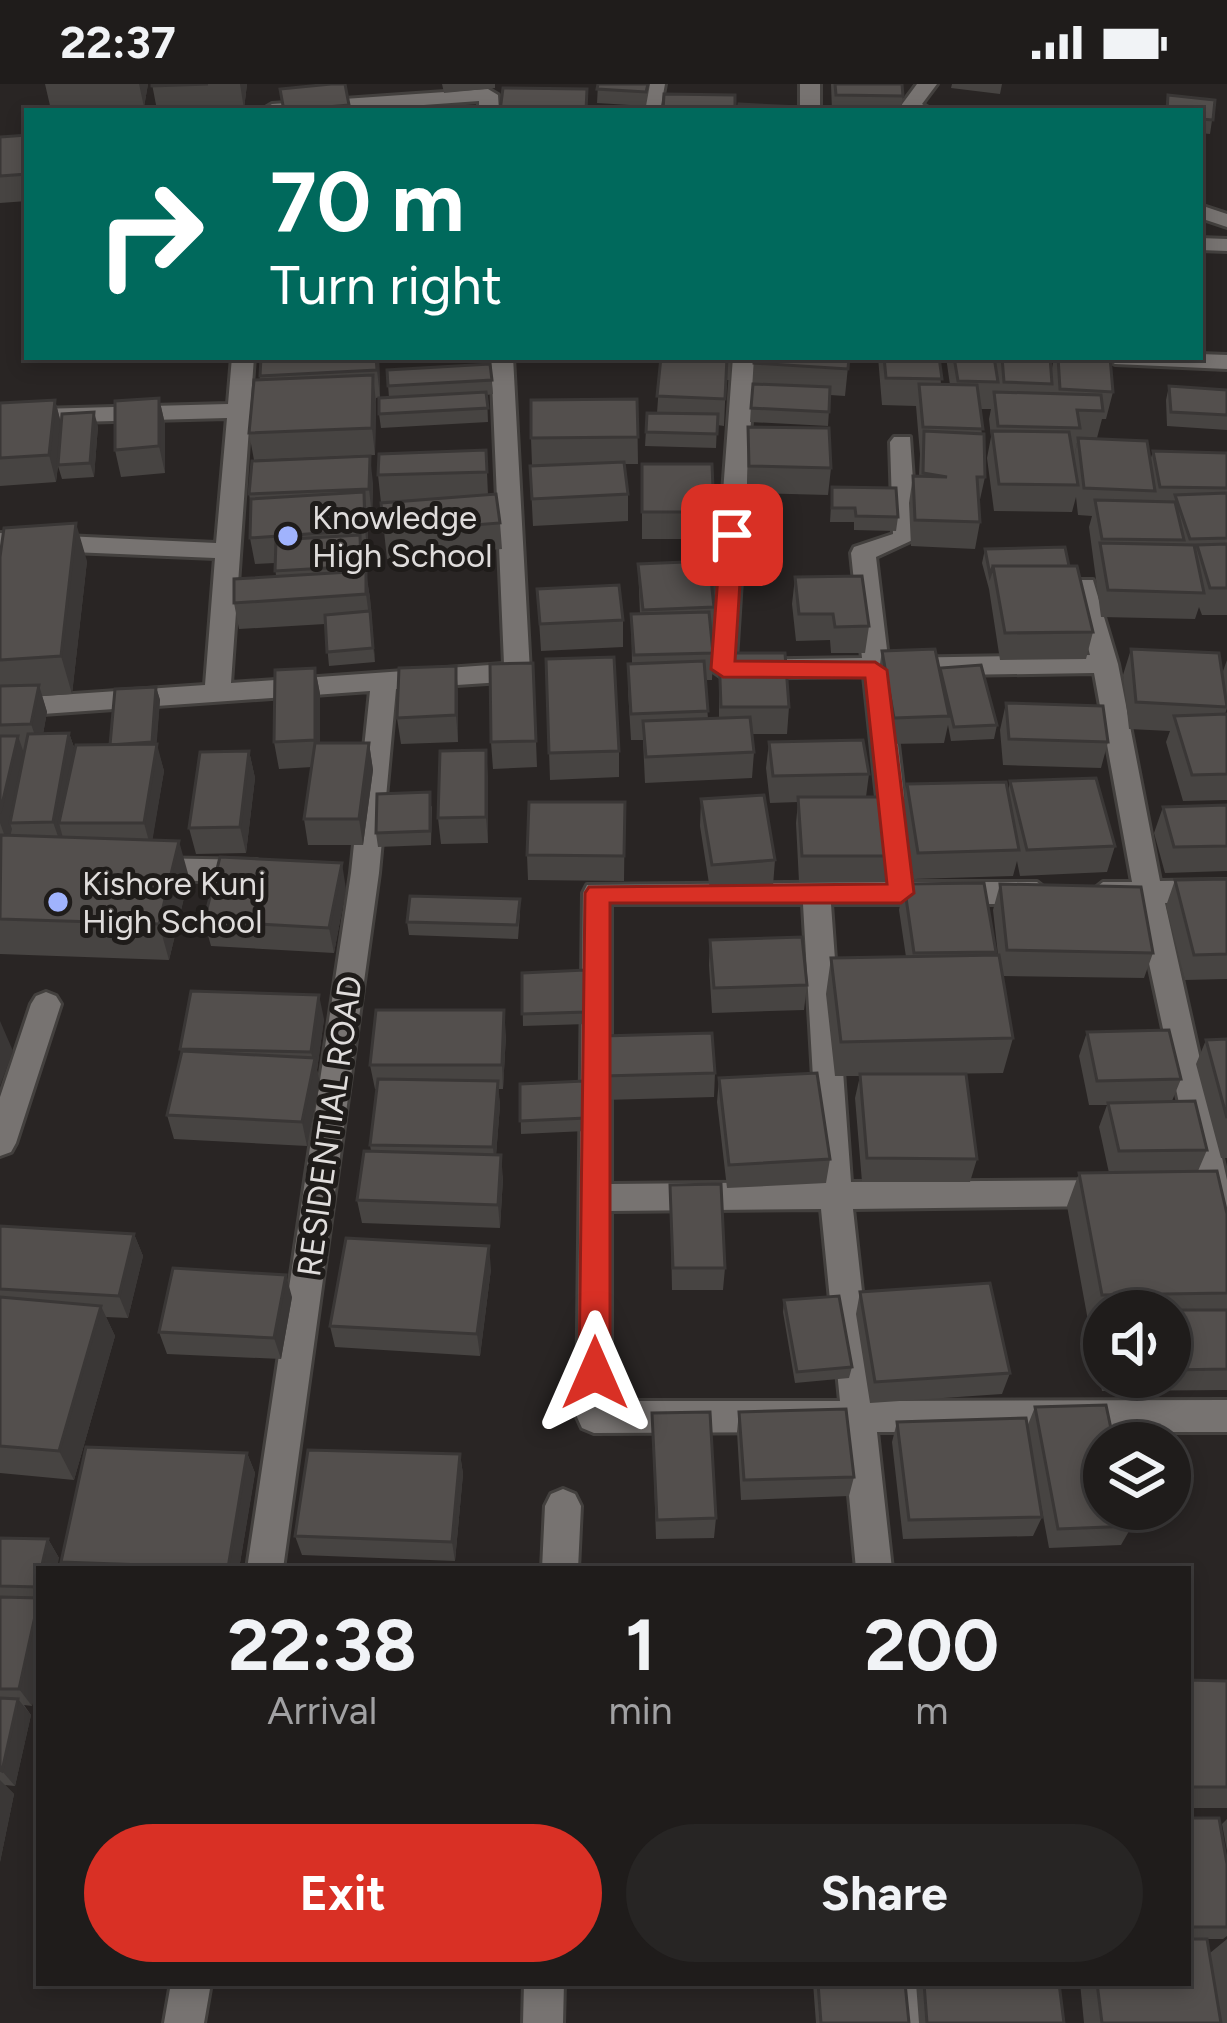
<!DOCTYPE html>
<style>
body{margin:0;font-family:Figtree,sans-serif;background:#272524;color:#f1f3f6;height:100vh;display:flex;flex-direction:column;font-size:45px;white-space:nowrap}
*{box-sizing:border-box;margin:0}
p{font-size:39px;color:#a1a1a3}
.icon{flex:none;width:66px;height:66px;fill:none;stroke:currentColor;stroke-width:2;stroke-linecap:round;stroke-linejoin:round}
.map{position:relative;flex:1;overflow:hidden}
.side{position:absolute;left:36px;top:1482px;width:1155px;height:420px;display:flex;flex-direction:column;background:#1f1c1b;border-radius:0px;box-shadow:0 6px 18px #0003,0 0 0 3px #3c3a3a}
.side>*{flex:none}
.banner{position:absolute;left:24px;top:24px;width:1179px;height:252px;border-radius:0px;box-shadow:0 6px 18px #0003,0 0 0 3px #3c3a3a;background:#00695c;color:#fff;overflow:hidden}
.tools{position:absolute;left:1083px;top:1206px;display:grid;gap:24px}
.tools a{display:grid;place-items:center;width:108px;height:108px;border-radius:50%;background:#1f1c1b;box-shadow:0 6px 18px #0003,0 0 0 3px #3c3a3a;font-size:60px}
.pin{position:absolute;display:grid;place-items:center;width:102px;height:102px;color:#fff;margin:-51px;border-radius:24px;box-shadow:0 6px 18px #0006}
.me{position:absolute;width:132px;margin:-66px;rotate:0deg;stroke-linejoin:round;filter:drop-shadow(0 0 9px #0008)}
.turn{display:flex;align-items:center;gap:42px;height:252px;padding:0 48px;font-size:54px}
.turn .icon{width:156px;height:156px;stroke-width:2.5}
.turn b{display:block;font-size:84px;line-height:102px}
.eta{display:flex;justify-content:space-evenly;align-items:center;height:204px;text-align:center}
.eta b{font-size:72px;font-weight:700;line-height:84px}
.action{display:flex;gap:24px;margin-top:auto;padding:24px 48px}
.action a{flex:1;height:138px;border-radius:72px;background:#d93025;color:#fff;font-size:48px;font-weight:700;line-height:138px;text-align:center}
.action a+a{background:#272524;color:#f1f3f6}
.status{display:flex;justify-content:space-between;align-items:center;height:84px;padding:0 60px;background:#1f1c1b;direction:ltr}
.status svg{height:33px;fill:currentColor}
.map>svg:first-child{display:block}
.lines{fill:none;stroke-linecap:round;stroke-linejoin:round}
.street-casing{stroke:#43403e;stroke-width:6}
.street{fill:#777371;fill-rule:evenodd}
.wall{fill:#474442;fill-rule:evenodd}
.shaded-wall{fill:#3a3736}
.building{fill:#534f4d;stroke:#3a3736;stroke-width:3}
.route{fill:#d93025;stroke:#8d1f18;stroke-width:3}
.poi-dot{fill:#a0b3fd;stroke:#1f1c1a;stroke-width:4.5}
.labels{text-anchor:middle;stroke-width:10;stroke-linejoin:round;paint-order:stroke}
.poi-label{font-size:33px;fill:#dfdcdb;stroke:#1f1c1a;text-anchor:start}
.street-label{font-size:33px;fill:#dfdcdb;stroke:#1f1c1a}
</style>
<div class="status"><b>22:37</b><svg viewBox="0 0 49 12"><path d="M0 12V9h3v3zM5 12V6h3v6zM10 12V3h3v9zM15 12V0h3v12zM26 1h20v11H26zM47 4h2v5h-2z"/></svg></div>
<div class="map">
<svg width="1227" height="1939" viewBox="0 0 1227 1939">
<rect width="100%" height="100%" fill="#292524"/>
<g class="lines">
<g class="street-casing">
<path id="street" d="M645 0H665L660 27H640Z
M800 0H820V27H800Z
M917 0H937L922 20 933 27H903L900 23Z
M488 5 498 11 499 27H479V17L341 27 262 26 272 20Z
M1200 121 1227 130V143L1200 134Z
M1200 154 1227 155V167L1200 166Z
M1200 270 1227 271V285L1115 280 1104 273Z
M232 273H254L231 599 504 580 491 273H513L530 588 517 597 396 605 379 789 283 1485H247L351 789 370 607 0 633V615L205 601 215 474 0 465V449L216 459 227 334 0 340V326L228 320Z
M733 273H755L736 576 862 574 851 469 854 463 893 450 890 358 894 353H910L917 454 876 473 888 574 1090 571 1072 502 1075 496H1093L1118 580 1160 797 1227 796V818L1165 819 1227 1096V1182L1216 1178 1211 1168 1136 819 1103 820 1089 809 1103 798H1132L1094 589 890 592 914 798H1037L1051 809 1037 820H831L851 1098 1112 1096 1123 1099 1128 1109 1123 1119 1112 1122 853 1125 874 1317 1227 1316V1348H877L892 1485H856L843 1348 594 1349 582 1344 577 1333 583 809 587 801 886 798 864 592 723 594 710 585ZM611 820H803L819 1098 611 1100ZM821 1125 840 1317H611V1127Z
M149 774 257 776 271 787 257 798 149 796 135 785Z
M46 908 56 912 61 920 16 1059 11 1068 0 1072V1013L31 920 36 912Z
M563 1405 575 1410 581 1422 578 1485H542L545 1422 551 1410Z
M171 1899H211L204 1939H164Z
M524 1899H564L563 1939H523Z
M886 1899H926L929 1939H889Z"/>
</g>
<use href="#street" class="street"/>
</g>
<path class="wall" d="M45 0H148L144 23 51 26Z
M152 0H247L244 25 157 26Z
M345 0 350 26 365 27H283Z
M442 0H495V4L444 9Z
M598 0H650L646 22 597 19Z
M831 0H902L903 12 901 27H832Z
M952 0H1002L1000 10 951 4Z
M1168 11 1215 16 1210 50 1200 49V27H1165Z
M27 51V117L0 119V53Z
M379 273 380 313 376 314 375 371 254 376 249 349 260 292Z
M661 273H731L730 296H726L724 342 717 341 716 364 645 362 647 329H657Z
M754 273H849L845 312 830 311 828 342 750 338Z
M878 273H939L941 301H950L946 273H994L995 279V273H1050L1052 284 1054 273H1110L1113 308 1106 335H1102L1097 354 1078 353 1074 375 1078 354 1150 377 1153 367 1227 369V531H1202L1199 523 1195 535 1101 533 1089 443 1092 432 1078 431 1076 413 1072 428 994 427 987 374 991 353 989 335 991 325H980L985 393 979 420 980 438 975 465 911 462 909 419 913 392H919L920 370 916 322 882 321Z
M490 280 493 310 487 311 488 338 381 344 379 330 389 314 387 286Z
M1169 302 1227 306V346L1167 342 1166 316Z
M159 314 165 340V389L121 393 115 366Z
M637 315 638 380H625L628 410V437L533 442 530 382 558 381H532L531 354Z
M55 316 61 339 98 342 94 393 62 395 58 382 56 398 0 402V319Z
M748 343 831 384 828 411 747 409Z
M486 366 488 411 500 439 502 465 387 475 378 391Z
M642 380 714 428 713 455H642Z
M373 399 372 432H367L368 473 363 474 370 514 375 578 329 582 325 540 239 545 234 519 276 493 275 479 255 480 250 454 251 421 249 410Z
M832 403 898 433 896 447 854 446V438H830Z
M985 465 1069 482 1093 548 1086 575 1000 576 989 505 982 479Z
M0 473 87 477 72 610 42 612 47 628 43 650 69 649 75 666 110 661 156 603 160 616 156 660 164 687 152 756 189 793 169 876 0 870Z
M638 480 714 523 713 550H711L713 569 712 596H705L708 635 719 634V569L789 623 787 650H752L754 668 752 694 645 699 643 656H631L628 606V580L632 579 631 530H640Z
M795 493 869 542 865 569H831L830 556 796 557 792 520Z
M537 505 623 536V563L541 567Z
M1131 565 1222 590 1227 576V624L1225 630H1227V716L1183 717 1166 658 1170 647 1129 645 1123 591Z
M882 567 940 586 997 641 994 655 951 657 948 641 944 659 890 660 878 593Z
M546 575 619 667V693L550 696Z
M533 579 537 683 493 685 491 658Z
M315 584 320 610V659H369L373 686 363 761H308L304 735 312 683 279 685 274 658Z
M458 608V658L401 660 397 634Z
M1006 619 1108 658 1101 684 1003 681 1000 646Z
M769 658 869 690 866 713 891 772 886 798H799L796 739 798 718 770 719 766 684Z
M249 667 255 694 246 769 196 770 189 744Z
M488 692V759L441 760 438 734Z
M1010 697 1115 762 1107 788 1020 792 1017 777 1013 792 913 795 902 726 907 700 1008 708Z
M701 715 775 776 773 802 710 806 700 742Z
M625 718 624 797 528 796 527 771Z
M1227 721V787L1165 789 1154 749 1163 723Z
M432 722 431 761 378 763 376 749Z
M1227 795V895L1185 896 1166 822 1175 796Z
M904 800 996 868 995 871H998L993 826 1000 800 1153 869 1144 894 1002 892 1013 954 1003 989 930 990 977 1075 970 1098H862L855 1014 860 992H835L826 910 831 874 906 873 899 826Z
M346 805 334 869 211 862 204 837Z
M520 829 518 855 409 851 407 838Z
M710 856 807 901 804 926 712 929 709 881Z
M585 886 587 940 523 942 522 889Z
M324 935 317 986 320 998 307 1062 174 1055 167 1031 182 971 180 965Z
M1087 948 1181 995 1172 1017 1207 1066 1198 1087 1227 1130V1306L1102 1307 1092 1247 1095 1241 1089 1242 1067 1122 1079 1089H1109L1099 1043 1107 1021H1089L1079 972ZM1104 1227H1170V1293H1104Z
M506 951 503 1005H498L500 1021 496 1071 503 1094 500 1144 362 1139 357 1116 371 1067 370 1061 377 1005H375L370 981Z
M602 952 715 989 714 1013 603 1016Z
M1227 955V1074H1221L1196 980 1206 956Z
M719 994 830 1075 826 1099 727 1104 717 1018Z
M584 997 586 1047 521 1050 520 1000Z
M670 1101 725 1184 723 1206H672Z
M0 1142 134 1150 143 1172 128 1234 106 1233 115 1252 74 1396 0 1389Z
M491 1185 480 1272 335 1263 330 1242Z
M860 1208 1010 1289 1002 1310 870 1319 856 1230Z
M292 1213 281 1275 167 1270 159 1248Z
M784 1216 852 1283 849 1294 795 1299 783 1228Z
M1035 1323 1132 1442 1121 1461 1049 1464 1030 1362 1042 1433 1033 1452 903 1455 892 1358 897 1338 1027 1343Z
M739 1328 854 1393 849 1412 741 1416 737 1348Z
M652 1329 716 1434 714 1454 656 1455Z
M247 1369 255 1389 239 1485H65L61 1478Z
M460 1370 463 1390 455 1477 302 1471 295 1452Z
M0 1454 48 1455 59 1474 39 1485V1588L32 1622 24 1621 31 1631 15 1702 5 1701 14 1710 0 1778Z
M1188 1596 1227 1597V1724H1188Z
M1188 1734 1227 1780V1852L1223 1855H1207L1221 1939H1084L1080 1899H1188Z
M1227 1735V1767L1222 1740Z
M1227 1855V1939H1221L1210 1869Z
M663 1899H713V1903Z
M813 1899H905L909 1939H816Z
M916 1899H1059L1064 1939H919Z"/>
<path class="shaded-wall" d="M139 0H148L144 23Z
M240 0H247L244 25Z
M376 273H379L380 313 377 286Z
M373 291 376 318 375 371 372 344Z
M159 314 165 340V389L159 362Z
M55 316 62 343 56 398 49 371Z
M94 328 98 342 94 393 90 379Z
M370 372 373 399 372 432 369 405Z
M364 408 368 435V473L365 446Z
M76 439 87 477 72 610 61 572Z
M366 487 370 514 375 578 366 510Z
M456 582 458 608V658L456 631Z
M315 584 320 610V682L315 656Z
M39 601 47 628 40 666 31 640Z
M156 603 160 616 156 669 157 660 164 687 151 765 144 739 155 671 152 658Z
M69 649 78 675 59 739 63 754 62 764 53 738Z
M18 652 27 678 10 739 12 745 8 761 0 739V729Z
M369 659 373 686 363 761 359 735Z
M486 666 488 692V759L486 733Z
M249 667 255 694 246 769 240 743Z
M179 757 189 793 169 876 159 840Z
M342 779 346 805 334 869 329 844Z
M319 911 324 935 317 986 320 998 307 1062 302 1038 314 980 311 968Z
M504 926 506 951 503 1005 502 981Z
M0 937 13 967 0 1002Z
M498 997 500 1021 495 1086 493 1063Z
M501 1071 503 1094 500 1144 498 1121Z
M134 1150 143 1172 128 1234 119 1212Z
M489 1162 491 1185 480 1272 477 1250Z
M286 1191 292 1213 281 1275 274 1254Z
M101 1222 115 1252 74 1396 59 1367Z
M247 1369 255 1389 239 1485H229Z
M460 1370 463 1390 455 1477 452 1458Z
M48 1455 59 1474 57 1485H41Z
M39 1515V1588L32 1622 19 1605Z
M18 1615 31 1631 15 1702 2 1687Z
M0 1696 14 1710 0 1778Z"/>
<path class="building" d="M152 0H208L152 2Z
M331 0H345L349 21 284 27 280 5Z
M598 0H648L646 8 597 5Z
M835 0H902L903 12 836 11Z
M503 4 587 5 586 27H500Z
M664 10 735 11V27H663Z
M1168 11 1215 16 1213 36 1200 35V27H1167Z
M739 20 799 23V27H738Z
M365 24V27H332Z
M192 25V27H146Z
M27 51V90L0 92V53Z
M261 273H376L377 286 260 292Z
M661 273H727L725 315 657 312Z
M754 273H849L848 285 754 279Z
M884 273H939L942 295 886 294Z
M954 273H994L998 298 958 297Z
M1002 273H1050L1052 300 1004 298Z
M1058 273H1110L1113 308 1060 305Z
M490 280 492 296 388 302 387 286Z
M373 291 372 344 249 349 254 296Z
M753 300 830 303 829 328 751 324Z
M919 300 977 301 983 345 923 343Z
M1169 302 1227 306V331L1171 328Z
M486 308 488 324 379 330V314Z
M994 308 1101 311 1103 327 1077 326 1080 344 998 342Z
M159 314V362L115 366V317Z
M637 315 638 353 531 354V316Z
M55 316 49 371 0 374V319Z
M94 328 90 379 58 381 62 330Z
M647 329 718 330 717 350 646 348Z
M748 343 829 344 831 384 749 382Z
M924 347 984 350 985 393H977L980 438 915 436 913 392 947 393 923 389Z
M992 347 1069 348 1078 401 999 400Z
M1078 354 1147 357 1155 407 1084 404Z
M486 366 487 388 378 391 379 370Z
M1153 367 1227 369V404L1160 403Z
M370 372 369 405 249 410 252 377Z
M624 378 628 410 532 415 530 382Z
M642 380H712L714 428H642Z
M832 403 896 404 898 433 856 432 855 424H832Z
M364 408 365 446 250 454 251 415Z
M1227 409V454L1190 455 1175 411Z
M496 410 500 439 384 448 381 419Z
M1095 416 1175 418 1184 456 1102 455Z
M76 439 61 572 0 576V473L4 444Z
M360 451 361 482 275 487 276 456Z
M1100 459 1194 461 1204 509 1108 506Z
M1227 460V504H1210L1197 461Z
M1065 463 1069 482H993L990 491 985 465Z
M709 477 714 523 643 526 638 480Z
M993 482H1077L1093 548 1005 549Z
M366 487V510L234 519V495Z
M862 492 869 542 835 543 833 530H799L795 493Z
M619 501 623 536 540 540 537 505Z
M370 527 373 564 327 568 325 531Z
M709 528 713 569 634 571 631 530Z
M935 565 949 632 894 634 882 567Z
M1131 565 1219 569 1227 623 1136 618Z
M719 569H785L789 623H721Z
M614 573 619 667 549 669 546 575Z
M704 577 708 627 631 630 628 580Z
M533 579 536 657 491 658 490 580Z
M981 581 997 641 954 643 940 584Z
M456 582V631L397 634 399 584Z
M315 584V656L274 658 275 586Z
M39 601 31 640 0 641V602Z
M156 603 152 658 110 661 115 605Z
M1006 619 1103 622 1108 658 1009 655Z
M1227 630V690L1192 691 1174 632Z
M750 633 754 668 646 673 643 637Z
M69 649 53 738 10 739 28 650Z
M0 652H18L0 729Z
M863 656 869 690 773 692 769 658Z
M315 659H369L359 735H304Z
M157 660 144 739H59L76 661Z
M486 666V733L438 734 440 667Z
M249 667 240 743 189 744 200 668Z
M1096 694 1115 762 1027 766 1010 697Z
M1006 698 1019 766 918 769 907 700Z
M430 708V747L376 749 377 710Z
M764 711 775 776 712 781 701 715Z
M798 713H885L891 772H802Z
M529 718H625L624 772 527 771Z
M1227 721V762L1174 763 1163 723Z
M1 751 179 757 159 840 0 835Z
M220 773 342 779 329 844 204 837Z
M1227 795V870L1194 871 1175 796Z
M984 799 996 868 914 869 904 800Z
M1000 800 1141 803 1153 869 1007 866Z
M410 812 520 815 517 841 407 838Z
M802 853 807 901 714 904 710 856Z
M999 871 1013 954 841 958 831 874Z
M585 886 586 928 522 930V889Z
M191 907 319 911 311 968 180 965Z
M376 926H504L502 981H370Z
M1169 946 1181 995 1097 997 1087 948Z
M712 949 715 989 603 992 602 952Z
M1227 955V1034L1206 956Z
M182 967 315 974 302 1038 167 1031Z
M817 989 830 1075 729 1081 719 994Z
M860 990H966L977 1075 867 1074Z
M378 995 498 997 493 1063 370 1061Z
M584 997 586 1034 520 1037V1000Z
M1195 1017 1207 1066 1119 1067 1108 1019Z
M364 1067 501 1071 498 1121 357 1116Z
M1217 1087 1227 1130V1209L1102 1211 1079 1089Z
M721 1100 725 1184H673L670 1101Z
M0 1142 134 1150 119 1212 0 1205Z
M346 1154 489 1162 477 1250 330 1242Z
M173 1184 286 1191 274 1254 159 1248Z
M990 1199 1010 1289 875 1298 860 1208Z
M839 1212 852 1283 797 1288 784 1216Z
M0 1213 101 1222 59 1367 0 1362Z
M1102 1226H1227V1285L1170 1286V1227H1104V1239Z
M1106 1321 1114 1359H1104V1425H1128L1132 1442 1058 1445 1035 1323Z
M846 1325 854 1393 744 1396 739 1328Z
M710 1328 716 1434 657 1436 652 1329Z
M1026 1334 1042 1433 909 1436 897 1338Z
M86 1363 247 1369 228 1484 61 1478Z
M308 1366 460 1370 452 1458 295 1452Z
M0 1454 48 1455 41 1485H39L38 1503 0 1502Z
M0 1513 39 1514 19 1605H0Z
M1188 1596 1227 1597V1703H1188Z
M0 1614 18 1615 2 1687 0 1686Z
M1188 1734H1219L1227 1780V1843H1188Z
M1188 1855H1207L1221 1939H1102L1097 1899H1188Z
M818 1899H905L909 1939H821Z
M924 1899H1059L1064 1939H927Z"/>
<path class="route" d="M732 444 743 451 735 577 875 578 887 586 914 809 901 819H610V1289L605 1299 595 1303 584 1299 579 1289 585 809 589 803 887 800 865 594 723 593 711 585 721 451Z"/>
<g class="poi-dot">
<circle cx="288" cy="452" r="12"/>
<circle cx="58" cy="818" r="12"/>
</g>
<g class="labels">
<g class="poi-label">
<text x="312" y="445">Knowledge<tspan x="312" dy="38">High School</tspan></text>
<text x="82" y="811">Kishore Kunj<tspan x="82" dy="38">High School</tspan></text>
</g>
<g class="street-label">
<text transform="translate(329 1042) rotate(-82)" y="12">RESIDENTIAL ROAD</text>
</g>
</g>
</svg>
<div class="tools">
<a><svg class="icon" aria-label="sound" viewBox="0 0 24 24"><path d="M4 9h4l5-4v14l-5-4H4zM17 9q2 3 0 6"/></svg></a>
<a><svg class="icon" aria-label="layers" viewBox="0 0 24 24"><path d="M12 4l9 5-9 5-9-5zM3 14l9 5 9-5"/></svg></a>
</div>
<div class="pin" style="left:732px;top:451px;background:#d93025"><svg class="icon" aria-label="arrive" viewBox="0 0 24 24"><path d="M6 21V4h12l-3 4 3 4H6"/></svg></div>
<svg class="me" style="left:595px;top:1289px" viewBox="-20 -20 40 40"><path d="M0-17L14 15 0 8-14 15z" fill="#d93025" stroke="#fff" stroke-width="4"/></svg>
<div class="banner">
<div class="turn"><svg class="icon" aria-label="right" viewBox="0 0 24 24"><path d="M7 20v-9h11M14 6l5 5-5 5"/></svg><div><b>70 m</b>Turn right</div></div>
</div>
<section class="side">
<div class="eta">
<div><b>22:38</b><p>Arrival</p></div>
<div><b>1</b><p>min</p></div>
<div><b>200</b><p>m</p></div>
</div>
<div class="action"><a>Exit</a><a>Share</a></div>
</section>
</div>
